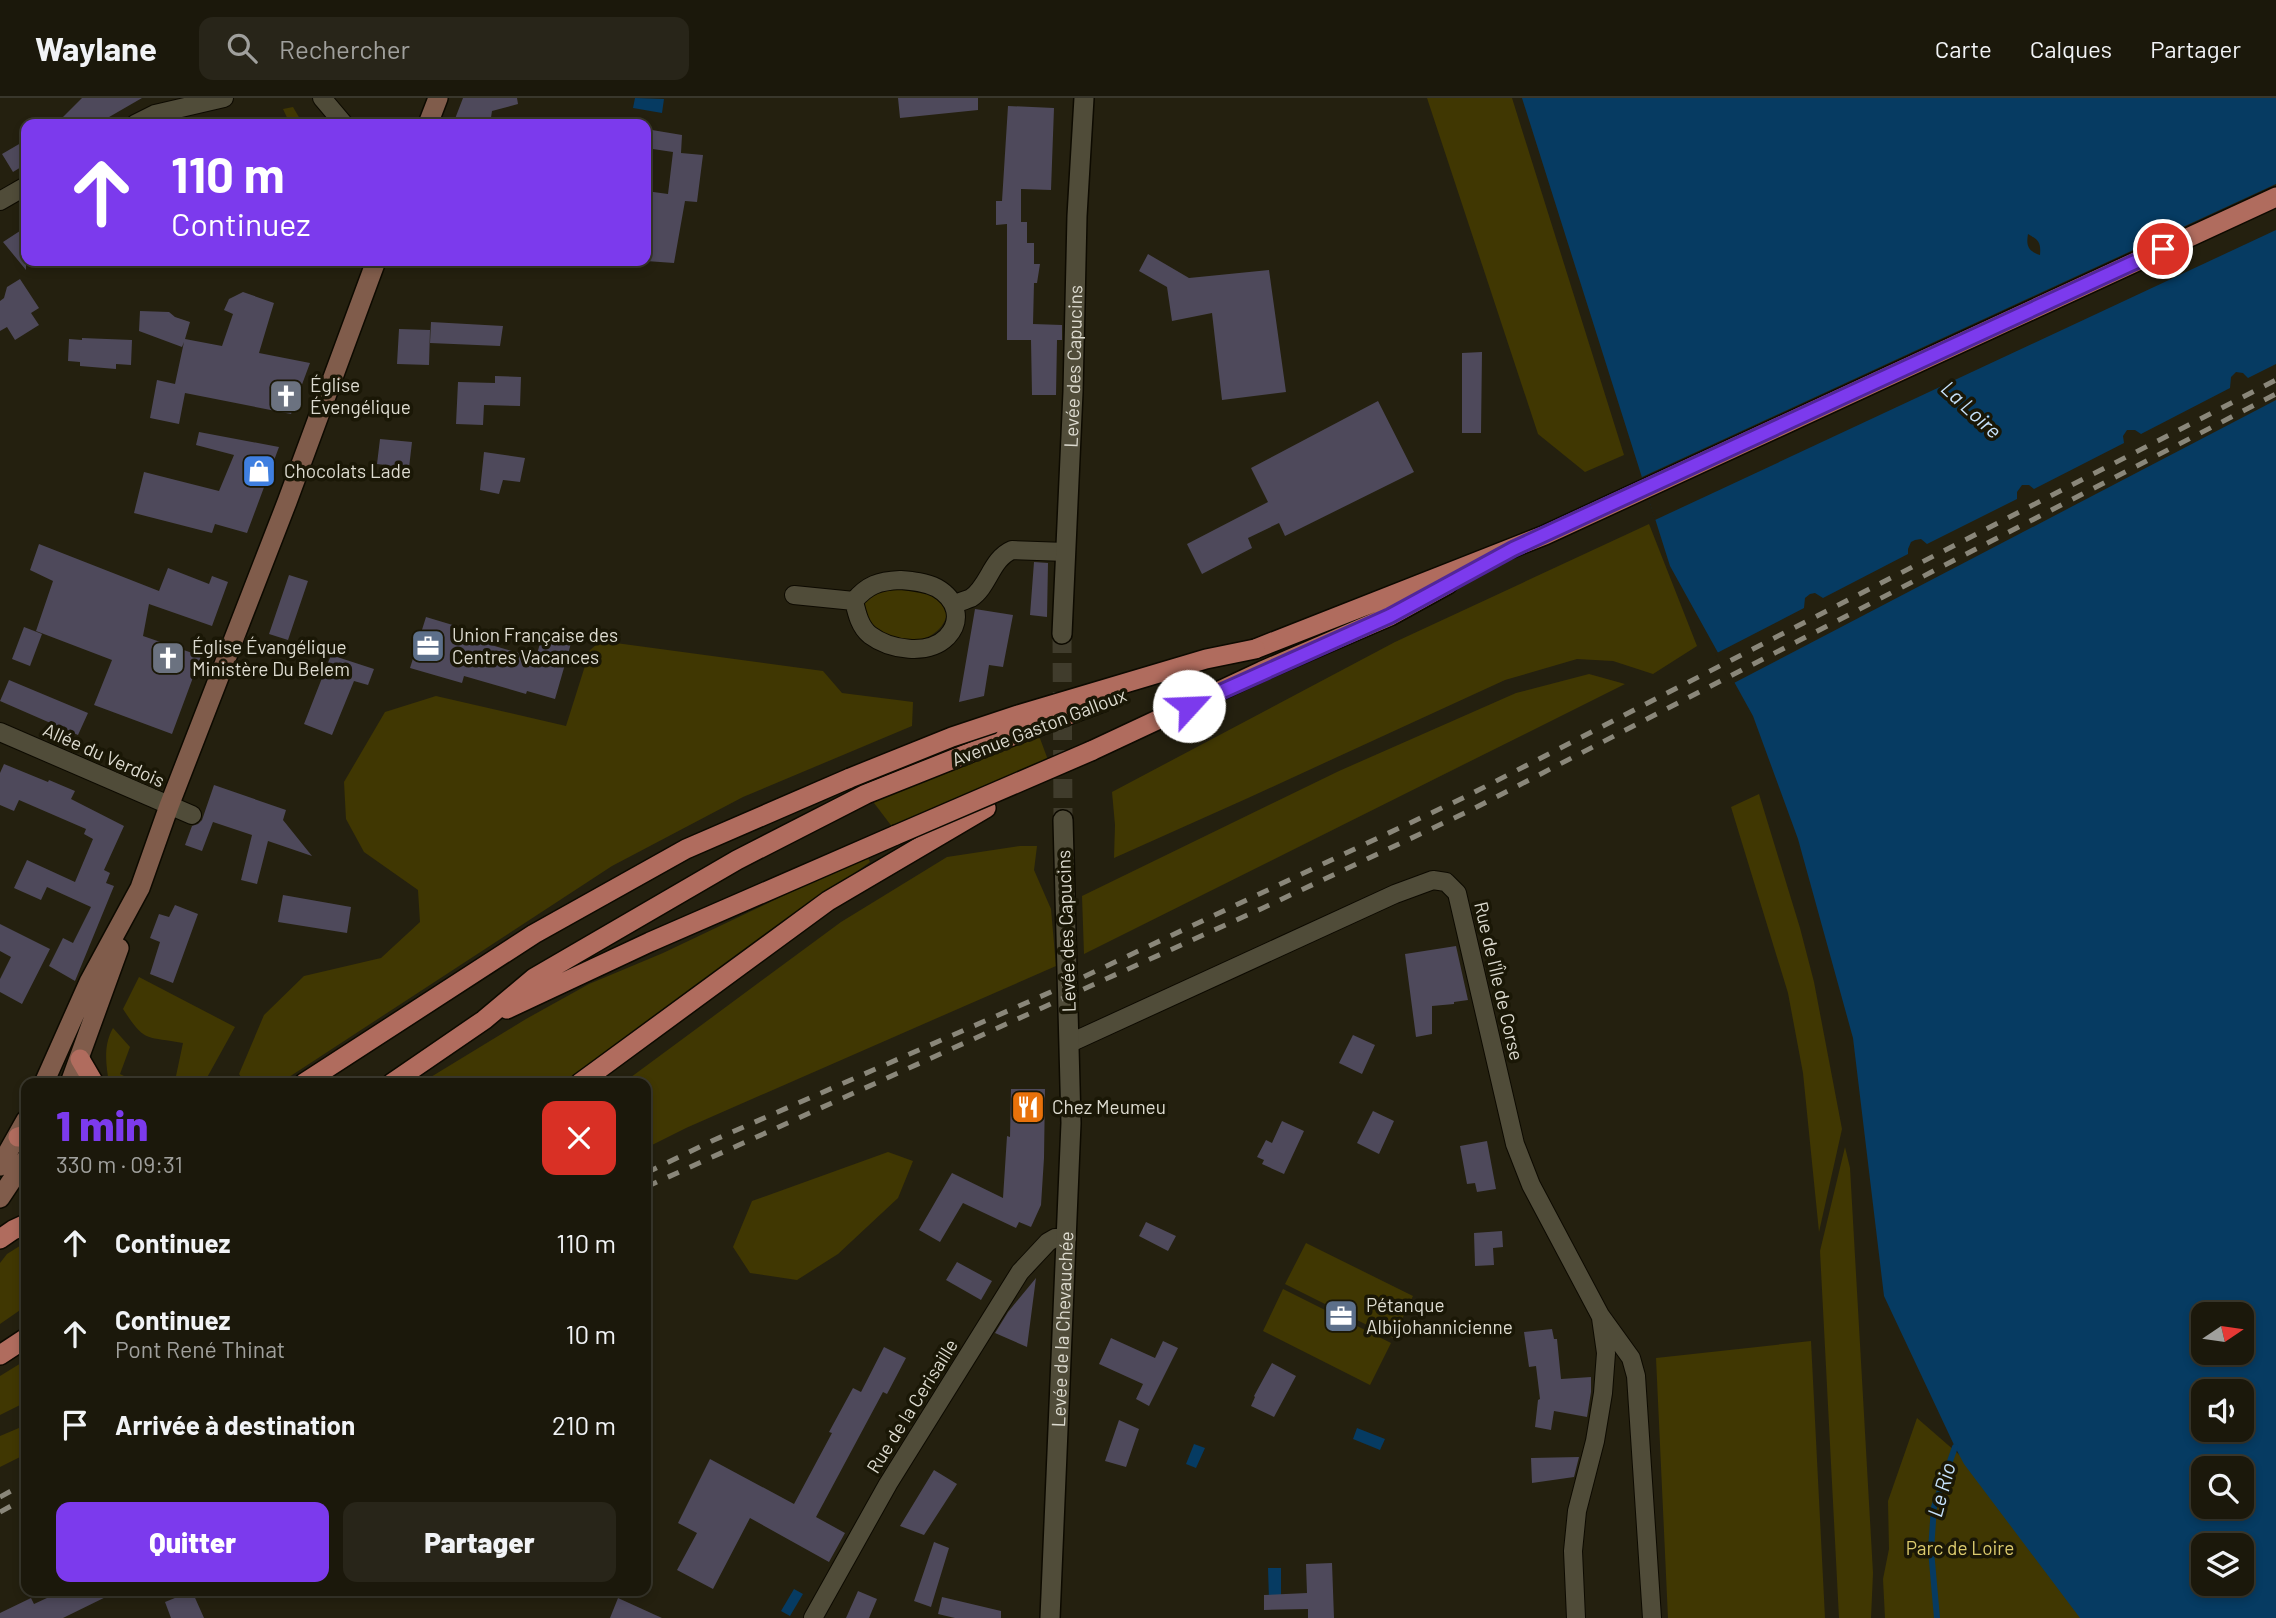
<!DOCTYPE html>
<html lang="fr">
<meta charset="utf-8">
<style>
body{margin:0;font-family:Barlow,sans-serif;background:#282519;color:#f1f3f6;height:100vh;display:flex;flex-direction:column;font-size:26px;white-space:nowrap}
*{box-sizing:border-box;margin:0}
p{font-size:23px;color:#a0a09d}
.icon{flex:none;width:38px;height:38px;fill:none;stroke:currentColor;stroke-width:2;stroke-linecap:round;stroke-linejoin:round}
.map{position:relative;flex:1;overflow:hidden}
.panel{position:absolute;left:21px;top:980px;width:630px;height:518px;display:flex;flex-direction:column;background:#1b180b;border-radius:14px;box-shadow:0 4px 10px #0003,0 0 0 2px #39372c}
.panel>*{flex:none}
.top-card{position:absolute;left:21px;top:21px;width:630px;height:147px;border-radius:14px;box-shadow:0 4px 10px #0003,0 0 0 2px #39372c;background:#7c3aed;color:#fff;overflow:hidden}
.needle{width:46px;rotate:77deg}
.buttons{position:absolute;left:2191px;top:1204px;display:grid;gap:14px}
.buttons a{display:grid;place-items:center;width:63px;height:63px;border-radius:14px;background:#1b180b;box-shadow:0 4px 10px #0003,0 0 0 2px #39372c;font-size:35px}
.pin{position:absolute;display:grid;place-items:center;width:60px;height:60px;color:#fff;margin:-30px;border:4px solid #fff;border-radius:50%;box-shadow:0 2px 7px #0007}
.me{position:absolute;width:77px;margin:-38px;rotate:65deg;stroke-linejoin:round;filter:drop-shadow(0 0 5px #0008)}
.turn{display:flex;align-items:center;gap:24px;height:147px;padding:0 35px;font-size:32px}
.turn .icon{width:91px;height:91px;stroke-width:2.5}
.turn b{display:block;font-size:49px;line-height:60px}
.round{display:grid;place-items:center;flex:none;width:74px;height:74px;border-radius:14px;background:#282519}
.headline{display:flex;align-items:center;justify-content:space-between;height:119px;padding:0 35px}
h1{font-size:42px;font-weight:800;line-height:52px;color:#7c3aed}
.action{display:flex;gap:14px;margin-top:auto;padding:14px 35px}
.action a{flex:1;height:80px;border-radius:14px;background:#7c3aed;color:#fff;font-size:28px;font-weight:800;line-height:80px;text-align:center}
.action a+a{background:#282519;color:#f1f3f6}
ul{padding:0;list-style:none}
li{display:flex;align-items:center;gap:21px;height:91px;padding:0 35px}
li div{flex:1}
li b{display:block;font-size:26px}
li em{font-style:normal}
header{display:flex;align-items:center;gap:42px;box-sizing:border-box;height:98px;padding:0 35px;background:#1b180b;border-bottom:2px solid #39372c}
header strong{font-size:33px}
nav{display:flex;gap:38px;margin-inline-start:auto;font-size:24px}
.search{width:490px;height:63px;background:#282519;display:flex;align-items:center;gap:18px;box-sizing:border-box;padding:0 24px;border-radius:14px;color:#a0a09d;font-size:26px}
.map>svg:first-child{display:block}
.green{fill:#403702}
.water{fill:#063b62;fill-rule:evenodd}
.pier{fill:#24200f}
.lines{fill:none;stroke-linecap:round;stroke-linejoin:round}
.stream{stroke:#063b62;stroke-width:6}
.building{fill:#4e495b}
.tertiary-tunnel{stroke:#403c2c;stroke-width:19;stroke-dasharray:19 10;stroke-linecap:butt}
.minor-casing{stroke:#0d0a00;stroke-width:20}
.tertiary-casing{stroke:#0d0a00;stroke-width:22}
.secondary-casing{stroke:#0d0a00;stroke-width:22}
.primary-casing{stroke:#0d0a00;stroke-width:22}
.minor{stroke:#504c39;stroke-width:18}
.tertiary{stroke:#504c39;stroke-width:19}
.secondary{stroke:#805c4b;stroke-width:19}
.primary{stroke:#b06c5e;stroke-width:19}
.rail{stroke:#8a877a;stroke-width:5;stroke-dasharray:12 12;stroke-linecap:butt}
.primary-bridge-casing{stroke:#0d0a00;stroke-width:22;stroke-linecap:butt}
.primary-bridge{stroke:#b06c5e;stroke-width:19}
.route-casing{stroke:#51269a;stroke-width:18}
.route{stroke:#7c3aed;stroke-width:12}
.labels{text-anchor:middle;stroke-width:7;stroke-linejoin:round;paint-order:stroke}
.street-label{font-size:19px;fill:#dddbd0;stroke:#1a1706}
.poi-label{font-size:19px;fill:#dddbd0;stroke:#1a1706;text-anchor:start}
.park-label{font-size:19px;fill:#dccb6e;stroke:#1a1706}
.water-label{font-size:21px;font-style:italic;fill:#c6e2fc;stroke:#1a1706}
</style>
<header>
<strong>Waylane</strong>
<div class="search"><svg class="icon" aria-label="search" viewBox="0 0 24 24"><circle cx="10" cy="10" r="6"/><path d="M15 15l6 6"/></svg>Rechercher</div>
<nav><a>Carte</a><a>Calques</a><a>Partager</a></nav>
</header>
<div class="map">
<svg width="2276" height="1520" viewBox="0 0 2276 1520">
<rect width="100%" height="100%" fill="#24200f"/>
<path class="green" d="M1427 0H1512L1624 357 1585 374 1538 336Z
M293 9 303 26H290L283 11Z
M1649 426 1697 548 1653 576 1613 563 1577 561 1505 582 1248 700 1114 760 1115 727 1112 694 1395 544Z
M907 490C921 494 941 497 948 511 942 561 859 546 864 505L879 491Z
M601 543 823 573 842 595 913 604 912 628 743 699 612 768 286 981 274 985H245L239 976 264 917 304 878 381 860 420 824 418 792 364 754 346 721 344 684 385 614 436 598 566 628 590 552Z
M1589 576 1625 586 1084 856 1082 798 1339 673 1516 595Z
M1038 635 1048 662 893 730 871 701Z
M1759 696 1800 830 1814 884 1842 1031 1819 1134 1803 975 1788 895 1731 709Z
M1020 748H1037L1034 772 1051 811 1056 868 686 1030 646 1050V985H623L841 824 947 759Z
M867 758 870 764 566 985H421L526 921 589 886 663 855Z
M139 879 235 929 204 985H171L176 978 183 945C145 938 145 945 123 911Z
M113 930 130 949 120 976 138 985H109C106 966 103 948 113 930Z
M1845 1049 1850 1070 1873 1475 1871 1520H1839L1820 1153Z
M888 1054 913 1063 898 1100 838 1156 797 1182 750 1175 733 1149 752 1103Z
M26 1144V1208L0 1226V1165L7 1156Z
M1306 1145 1413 1198 1393 1240 1285 1186Z
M1283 1191 1391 1245 1370 1287 1263 1233Z
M1811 1243 1825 1520H1668L1656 1260Z
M26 1262V1304L0 1317V1278Z
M1917 1320 2147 1520H1885L1883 1481 1889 1451 1888 1403Z
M26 1327V1356L0 1369V1338Z"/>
<path class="water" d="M635 0 664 1 662 15 633 10Z
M1522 0H2276V1520H2080L1964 1366 1955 1349 1884 1198 1853 940 1798 741 1753 618 1670 468ZM2028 136C2039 142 2041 145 2040 157 2028 153 2026 148 2028 136ZM2203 1216H2242V1255H2203ZM2203 1293H2242V1332H2203ZM2203 1370H2242V1409H2203ZM2203 1447H2242V1486H2203Z
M1357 1330 1385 1341 1380 1352 1353 1341Z
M1194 1346 1205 1350 1196 1370 1186 1366Z
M1268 1470H1281V1502H1269Z
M794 1491 803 1496 790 1518 781 1513Z"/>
<path class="pier" d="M2276 86V132L1655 422 1642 379Z
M2276 266V302L1732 586 1715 556 1804 510 1805 500 1810 496 1815 495 1823 500 1908 456V451L1911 444 1915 442 1921 441 1927 446 2017 401V394L2022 387H2029L2034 391 2124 345 2123 338 2127 332H2135L2141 336 2230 290 2231 279 2236 274 2243 275 2248 280Z"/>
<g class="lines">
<path class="stream" d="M1937 1520 1931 1452 1934 1409 1955 1349"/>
</g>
<path class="building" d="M82 0H142L97 26H56Z
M463 0H517L518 6 492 13 490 26H453Z
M898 0H978V12L900 20Z
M1008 8 1054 10 1051 92 1021 91V124H1027V145H1034V166H1040L1037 185H1034L1033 226 1062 227V242H1057L1056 297H1032L1031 242H1007V126L996 127V103H1002Z
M646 31 682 37 681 55 703 57 697 104 685 103 674 165 646 163V93L668 96 673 54 646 50Z
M26 42V66L13 74 2 56Z
M26 129V172L3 144Z
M1148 156 1189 180 1269 172 1286 294 1222 302 1212 215 1172 223 1167 189 1139 173Z
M20 181 39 210 31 215 39 227 15 242 7 229 0 233V203L4 200 7 189Z
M243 194 274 205 259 255 310 265 291 316 185 295 179 326 150 320 157 282 175 286 184 244 182 249 139 233 140 213 169 214 175 219 190 224 185 241 222 248 233 216 224 212 229 201Z
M431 224 503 228 500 248 430 245Z
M399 231 430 232 429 267 397 266Z
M82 240 132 242 131 267 116 266V271L80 268V264L68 263 69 241 82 242Z
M1482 254 1481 335H1462V255Z
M495 278 521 279 520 308 484 307 483 327 456 326 458 284 495 285Z
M1378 303 1414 374 1285 438 1279 425 1248 440 1252 450 1202 476 1187 446 1268 404 1251 370Z
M199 334 279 349 247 435 215 426 212 435 134 415 144 374 219 393 234 357 196 347Z
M380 341 412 344 409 370 377 366Z
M484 354 525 360 520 384 503 382 499 396 480 392Z
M39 446 159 493 168 470 209 486 212 478 228 484 212 528 149 506 143 538 201 558 172 636 94 607 112 562 36 533 53 483 30 472Z
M1034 464 1048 465 1047 519 1030 517Z
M289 477 308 483 288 542 269 536Z
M975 511 1013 517 1003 569 989 567 984 598 959 604Z
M426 519 476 534 474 542 536 560 543 534 572 542 555 601 527 593 526 596 464 578 462 585 410 570Z
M24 529 42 536 30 568 12 561Z
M331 557 374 571 368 587 354 583 332 637 304 626Z
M9 582 88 615 78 637 0 603Z
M4 666 48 684 49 682 75 693 71 701 124 728 104 772 110 775 106 785 114 788 75 883 49 868 63 840 73 845 91 809 47 789 41 802 14 790 27 762 75 784 93 741 84 736 86 731 19 702 14 713 0 707V675Z
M214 687 286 712 283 722 312 758 268 743 257 786 241 782 252 737 213 724 202 753 185 747 192 728 198 726 202 722Z
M283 797 351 809 347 835 278 824Z
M175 807 198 816 173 885 150 876 160 844 150 840 159 816 169 819Z
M0 826 50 851 22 906 0 894V881L11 859 0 853Z
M1456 848 1468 902 1454 904V906L1432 908V936L1416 939 1405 856Z
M1353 937 1375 947 1362 976 1339 965Z
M1011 991H1045L1044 1060 1041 1107 1031 1129 1019 1124 1016 1130 963 1105 940 1144 919 1132 952 1075 1003 1100 1007 1038 1010 1039Z
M1373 1013 1394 1023 1379 1056 1357 1045Z
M1282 1023 1304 1033 1284 1076 1262 1066 1264 1062 1257 1059 1266 1042 1272 1045Z
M1487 1043 1496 1091 1477 1094 1475 1085 1467 1086 1460 1048Z
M1146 1124 1176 1138 1168 1153 1139 1138Z
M1502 1133 1503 1149 1493 1150 1494 1167 1475 1168 1474 1135Z
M957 1164 992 1183 981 1202 946 1182Z
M1036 1180 1027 1249 995 1235 1008 1214Z
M1552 1231 1554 1241H1557L1561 1281 1591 1279V1294L1587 1319 1554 1313 1551 1332 1535 1329 1538 1302 1540 1301 1536 1268 1529 1269 1524 1234Z
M1111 1240 1155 1260 1163 1243 1178 1250 1149 1308 1136 1301 1143 1286 1099 1266Z
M884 1249 906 1260 887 1296 883 1294 816 1419 845 1435 829 1464 750 1420 713 1491 677 1472 697 1435 678 1425 710 1361 794 1406 832 1335 829 1334 853 1290 861 1294Z
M1272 1265 1296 1278 1274 1319 1251 1308 1255 1299 1254 1298Z
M1119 1322 1139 1331 1126 1369 1105 1363Z
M1579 1359 1574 1379 1532 1385 1531 1360Z
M934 1372 957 1386 924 1437 900 1428Z
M934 1444 949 1450 931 1509 914 1503Z
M1332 1465 1334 1520H1308V1511L1264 1512V1497L1307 1495 1306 1466Z
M62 1493H118L63 1520H0V1515L31 1500 34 1506Z
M192 1493 204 1520H171L165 1504Z
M858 1493 877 1501 869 1520H846Z
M942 1499 1001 1513V1520H955L938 1516Z
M618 1500 662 1520H610Z"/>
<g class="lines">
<path class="tertiary-tunnel" d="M1062 536 1063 722"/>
<g class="minor-casing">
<path id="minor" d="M322 0 344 26
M135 26 155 16 224 0
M0 103 26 88
M900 482C912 483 925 484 937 490 956 501 963 522 947 539 928 558 890 552 870 537 860 529 857 516 854 503 867 487 879 483 900 482Z
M794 497 854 503
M955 506C959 504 966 502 971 500 989 488 991 461 1012 452L1066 454
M0 634 192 717
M1070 945 1395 796 1433 782 1446 784 1457 795 1515 1046 1531 1087 1600 1217 1631 1260 1636 1278 1652 1520
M813 1520 888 1386 1020 1174 1048 1144 1055 1140H1067
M1576 1520 1573 1453 1577 1413 1595 1343 1603 1295 1606 1255 1601 1220"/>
</g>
<g class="tertiary-casing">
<g id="tertiary">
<path id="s1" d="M1062 536 1073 294 1077 118 1084 0"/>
<path id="s2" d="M1050 1520 1071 1025 1063 722"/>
</g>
</g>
<g class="secondary-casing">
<path id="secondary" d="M428 26 438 0
M44 985 89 884 140 790 169 708 287 404 376 163
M70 985 119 850
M0 1068 26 1022
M0 1100 26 1061"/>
</g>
<g class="primary-casing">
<path id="primary" d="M1255 551 1545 437 2276 99
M1091 653 1262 573 1390 518 1448 486
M507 911 650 844 896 737
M80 961 94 985
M304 985 534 836 686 751 850 680
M392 985 484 922 534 880 737 762 866 696 1004 641
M580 985 828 803 986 710
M18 1039 26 1037
M0 1141 13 1132 26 1126
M0 1257 26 1240"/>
</g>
<use href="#minor" class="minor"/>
<use href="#tertiary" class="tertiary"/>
<use href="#secondary" class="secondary"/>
<use href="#primary" class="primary"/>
<path class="rail" d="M646 1075 714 1042 1060 890 1465 699 2276 282
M646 1089 1263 810 1469 713 2276 296
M0 1399 26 1385
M0 1414 26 1400"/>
<g class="primary-bridge-casing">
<path id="primary-bridge" d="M1004 641 1105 603
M850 680 952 639 1018 617 1206 561 1255 551
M896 737 1091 653"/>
</g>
<use href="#primary-bridge" class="primary-bridge"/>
</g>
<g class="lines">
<g class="route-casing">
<path id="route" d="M1189 608 1390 518 1513 451 2163 151"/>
</g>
<use href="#route" class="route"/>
</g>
<defs>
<g id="church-square" transform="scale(1.75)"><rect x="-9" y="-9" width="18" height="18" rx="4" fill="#6b7280" stroke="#1a1706"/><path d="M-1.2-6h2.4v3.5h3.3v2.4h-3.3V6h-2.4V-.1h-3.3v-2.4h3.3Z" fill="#fff"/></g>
<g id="shop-square" transform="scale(1.75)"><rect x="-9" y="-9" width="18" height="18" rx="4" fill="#3f7fe0" stroke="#1a1706"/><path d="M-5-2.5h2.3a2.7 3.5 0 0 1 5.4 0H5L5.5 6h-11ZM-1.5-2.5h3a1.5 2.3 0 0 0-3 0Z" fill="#fff"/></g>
<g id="office-square" transform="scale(1.75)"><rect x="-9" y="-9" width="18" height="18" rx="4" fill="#5c6f8a" stroke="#1a1706"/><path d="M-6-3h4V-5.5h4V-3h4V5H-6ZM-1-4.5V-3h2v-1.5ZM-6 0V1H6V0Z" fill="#fff"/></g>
<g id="restaurant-square" transform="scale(1.75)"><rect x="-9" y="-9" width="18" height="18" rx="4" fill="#e8710a" stroke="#1a1706"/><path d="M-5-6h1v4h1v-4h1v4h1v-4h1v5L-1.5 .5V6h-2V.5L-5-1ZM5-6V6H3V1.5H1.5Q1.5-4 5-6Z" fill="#fff"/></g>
</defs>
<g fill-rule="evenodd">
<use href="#church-square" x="286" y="298"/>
<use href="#shop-square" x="259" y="373"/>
<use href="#office-square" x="428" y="548"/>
<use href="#church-square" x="168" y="560"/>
<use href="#restaurant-square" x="1028" y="1009"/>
<use href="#office-square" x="1341" y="1218"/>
</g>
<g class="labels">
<g class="street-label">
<text dy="7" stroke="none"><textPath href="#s1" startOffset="268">Levée des Capucins</textPath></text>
<text transform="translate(1039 629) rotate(-21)" y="7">Avenue Gaston Galloux</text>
<text transform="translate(104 657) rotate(24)" y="7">Allée du Verdois</text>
<text transform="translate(1066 833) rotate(-92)" y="7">Levée des Capucins</text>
<text transform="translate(1499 883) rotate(77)" y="7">Rue de l'Île de Corse</text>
<text dy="7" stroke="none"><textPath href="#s2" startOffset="289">Levée de la Chevauchée</textPath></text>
<text transform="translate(912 1308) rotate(-58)" y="7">Rue de la Cerisaille</text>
</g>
<g class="poi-label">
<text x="310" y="294">Église<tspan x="310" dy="22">Évengélique</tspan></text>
<text x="284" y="380">Chocolats Lade</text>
<text x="452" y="544">Union Française des<tspan x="452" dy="22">Centres Vacances</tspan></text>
<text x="192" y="556">Église Évangélique<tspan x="192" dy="22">Ministère Du Belem</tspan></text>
<text x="1052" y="1016">Chez Meumeu</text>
<text x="1366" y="1214">Pétanque<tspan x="1366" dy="22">Albijohannicienne</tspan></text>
</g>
<g class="park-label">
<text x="1960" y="1457">Parc de Loire</text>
</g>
<g class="water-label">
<text transform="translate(1971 312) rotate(43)" y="7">La Loire</text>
<text transform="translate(1942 1392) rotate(-75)" y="7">Le Rio</text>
</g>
</g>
</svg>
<div class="buttons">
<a><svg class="needle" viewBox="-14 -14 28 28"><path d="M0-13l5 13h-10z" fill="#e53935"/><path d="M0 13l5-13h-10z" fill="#a0a09d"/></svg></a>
<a><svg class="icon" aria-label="sound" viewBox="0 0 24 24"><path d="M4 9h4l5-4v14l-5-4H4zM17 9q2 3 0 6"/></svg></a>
<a><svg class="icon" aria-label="search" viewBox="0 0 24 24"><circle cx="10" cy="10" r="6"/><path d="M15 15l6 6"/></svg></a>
<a><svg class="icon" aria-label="layers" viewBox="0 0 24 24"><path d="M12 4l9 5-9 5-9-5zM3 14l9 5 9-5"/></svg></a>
</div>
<div class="pin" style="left:2163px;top:151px;background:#d93025"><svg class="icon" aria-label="arrive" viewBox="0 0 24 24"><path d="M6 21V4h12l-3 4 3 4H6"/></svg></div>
<svg class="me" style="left:1189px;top:608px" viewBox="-20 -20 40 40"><circle r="19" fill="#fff"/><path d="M0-13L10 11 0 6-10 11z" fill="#7c3aed"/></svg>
<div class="top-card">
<div class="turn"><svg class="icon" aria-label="ahead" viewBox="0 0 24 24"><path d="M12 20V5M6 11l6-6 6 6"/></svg><div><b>110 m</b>Continuez</div></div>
</div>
<section class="panel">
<div class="headline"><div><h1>1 min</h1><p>330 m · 09:31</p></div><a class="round" style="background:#d93025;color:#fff"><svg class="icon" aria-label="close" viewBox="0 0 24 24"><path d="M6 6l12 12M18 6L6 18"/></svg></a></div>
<ul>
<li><svg class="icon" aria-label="ahead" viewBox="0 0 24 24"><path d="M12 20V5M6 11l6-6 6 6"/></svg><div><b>Continuez</b></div><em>110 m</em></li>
<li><svg class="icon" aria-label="ahead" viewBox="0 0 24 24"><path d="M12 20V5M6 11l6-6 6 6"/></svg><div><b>Continuez</b><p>Pont René Thinat</p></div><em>10 m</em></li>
<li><svg class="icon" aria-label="arrive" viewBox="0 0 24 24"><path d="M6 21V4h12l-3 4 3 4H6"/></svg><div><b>Arrivée à destination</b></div><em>210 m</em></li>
</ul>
<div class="action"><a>Quitter</a><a>Partager</a></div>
</section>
</div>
